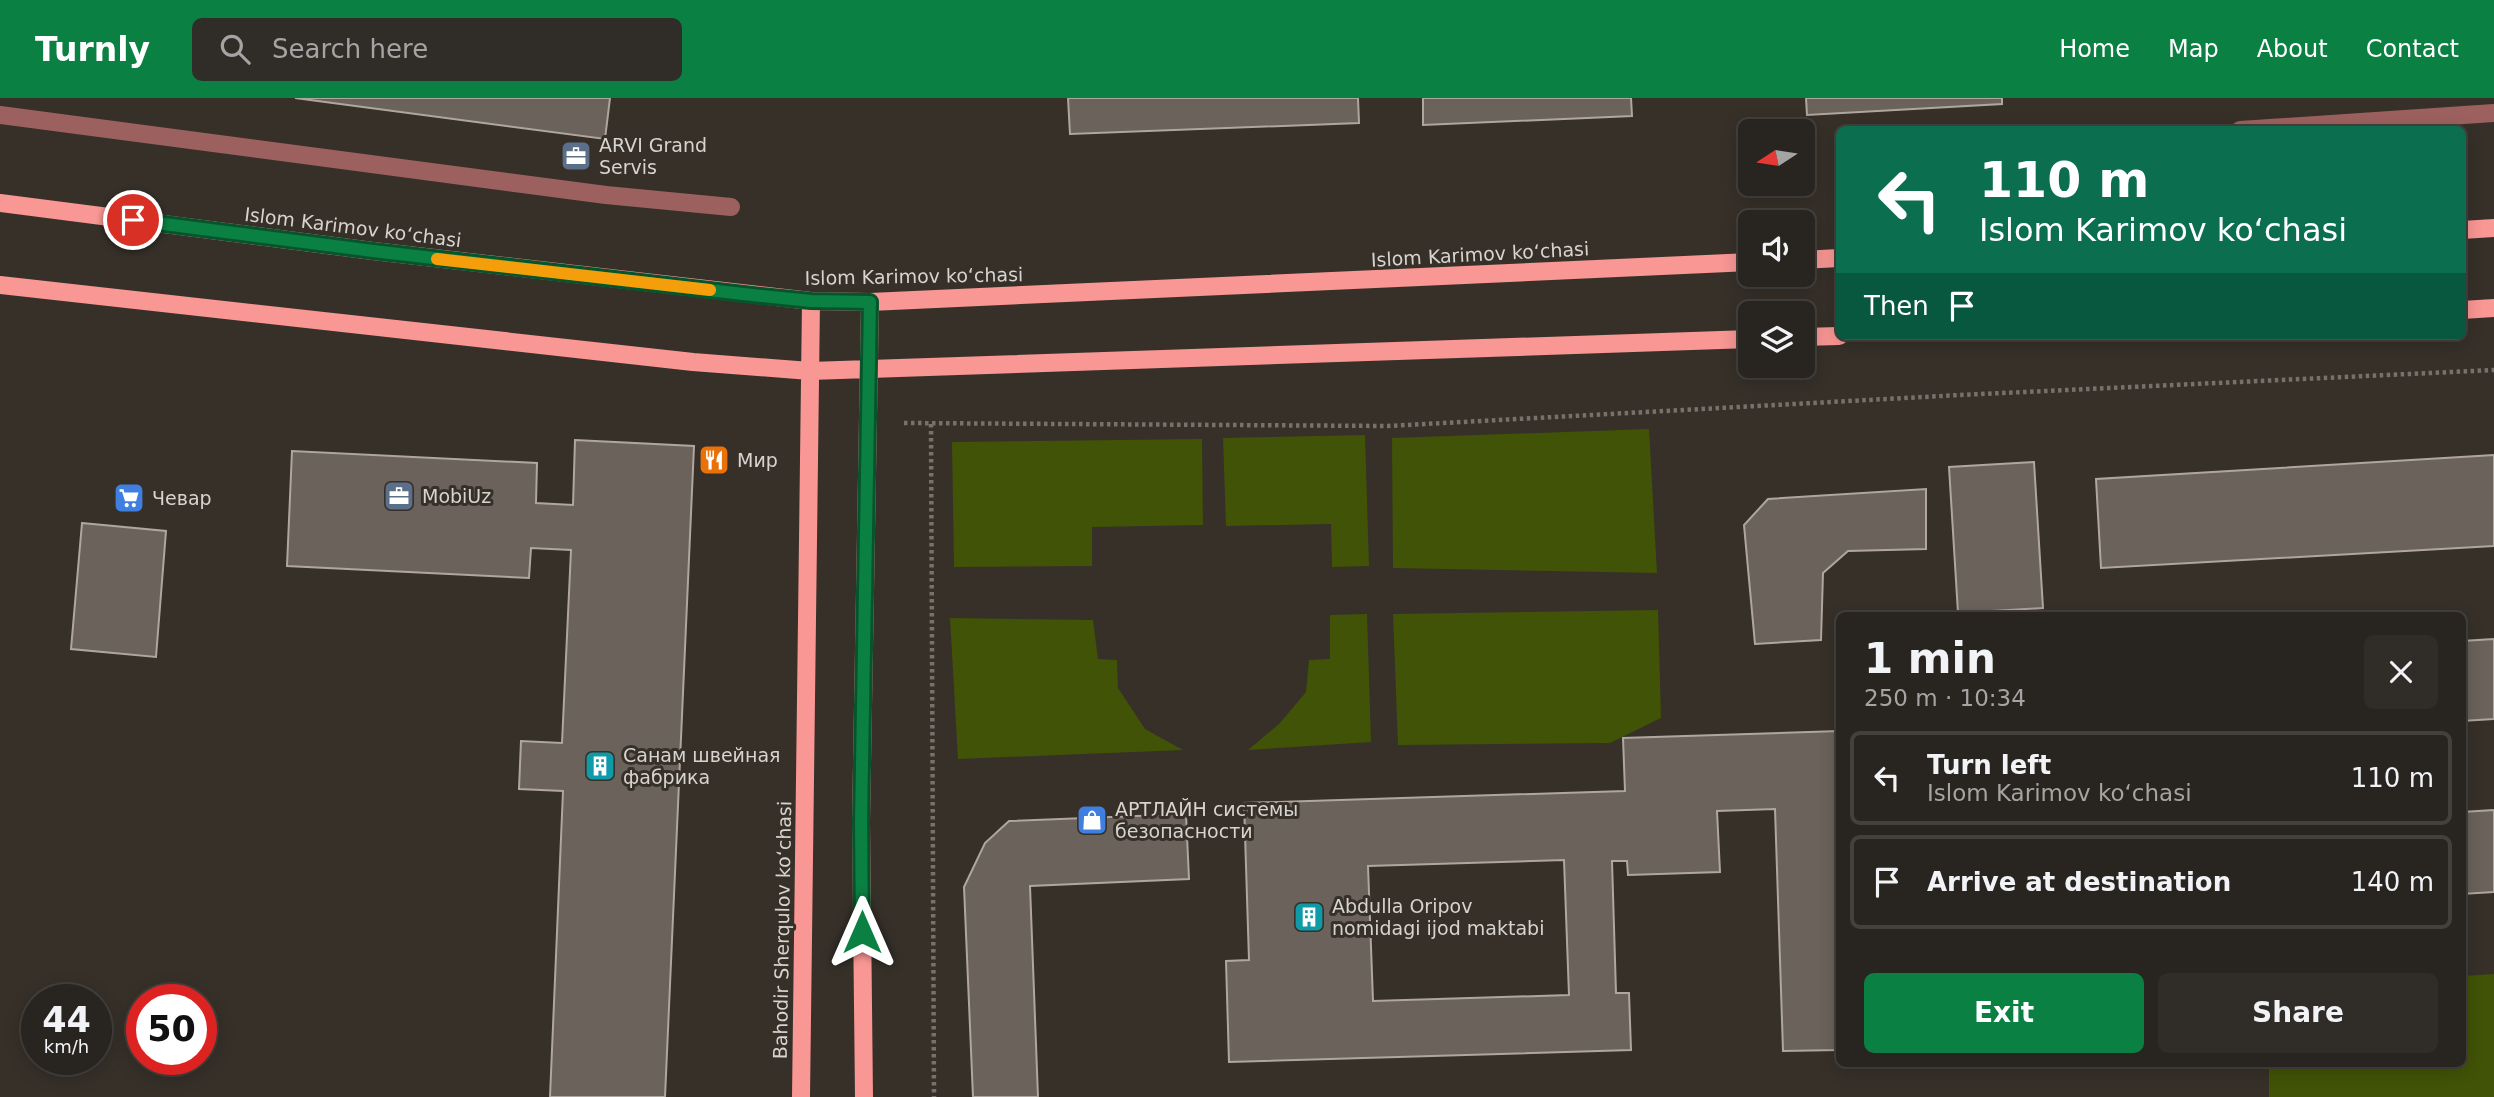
<!DOCTYPE html>
<meta charset="utf-8">
<style>
body{margin:0;font-family:"DejaVu Sans",sans-serif;background:#302c28;color:#f1f3f6;height:100vh;display:flex;flex-direction:column;font-size:26px;white-space:nowrap}
*{box-sizing:border-box;margin:0}
p{font-size:23px;color:#a5a4a4}
.icon{flex:none;width:38px;height:38px;fill:none;stroke:currentColor;stroke-width:2;stroke-linecap:round;stroke-linejoin:round}
.map{position:relative;flex:1;overflow:hidden}
.side{position:absolute;left:1836px;top:514px;width:630px;height:455px;display:flex;flex-direction:column;background:#28241f;border-radius:10px;box-shadow:0 4px 18px #0003,0 0 0 2px #44413d}
.side>*{flex:none}
.top-card{position:absolute;left:1836px;top:28px;width:630px;height:214px;border-radius:10px;box-shadow:0 4px 18px #0003,0 0 0 2px #44413d;background:#0b6e4f;color:#fff;overflow:hidden}
.needle{width:46px;rotate:258deg}
.fabs{position:absolute;left:1738px;top:21px;display:grid;gap:14px}
.fabs a{display:grid;place-items:center;width:77px;height:77px;border-radius:10px;background:#28241f;box-shadow:0 4px 18px #0003,0 0 0 2px #44413d;font-size:35px}
.speed{position:absolute;left:21px;top:886px;display:flex;gap:14px;font-size:35px;font-weight:700;text-align:center}
.speed>*{display:grid;place-content:center;width:91px;height:91px;border-radius:50%;background:#28241f;box-shadow:0 4px 18px #0003,0 0 0 2px #44413d;line-height:1}
.speed small{font-size:18px;font-weight:400}
.speed .limit{border:10px solid #d22;background:#fff;color:#111}
.pin{position:absolute;display:grid;place-items:center;width:60px;height:60px;color:#fff;margin:-30px;border:4px solid #fff;border-radius:50%;box-shadow:0 2px 7px #0007}
.me{position:absolute;width:77px;margin:-38px;rotate:0deg;stroke-linejoin:round;filter:drop-shadow(0 0 5px #0008)}
.turn{display:flex;align-items:center;gap:24px;height:147px;padding:0 28px;font-size:32px}
.turn .icon{width:91px;height:91px;stroke-width:2.5}
.turn b{display:block;font-size:49px;line-height:60px}
.then{display:flex;align-items:center;height:66px;padding:0 28px;background:#0003;gap:14px;font-size:26px}
.round{display:grid;place-items:center;flex:none;width:74px;height:74px;border-radius:10px;background:#302c28}
.head{display:flex;align-items:center;justify-content:space-between;height:119px;padding:0 28px}
h1{font-size:42px;font-weight:800;line-height:52px}
.action{display:flex;gap:14px;margin-top:auto;padding:14px 28px}
.action a{flex:1;height:80px;border-radius:10px;background:#0b8043;color:#fff;font-size:28px;font-weight:800;line-height:80px;text-align:center}
.action a+a{background:#302c28;color:#f1f3f6}
ul{padding:0;list-style:none}
li{display:flex;align-items:center;gap:21px;height:94px;margin:0 14px 10px;padding:0 14px;border:4px solid #44413d;border-radius:10px}
li div{flex:1}
li b{display:block;font-size:26px}
li em{font-style:normal}
header{display:flex;align-items:center;gap:42px;box-sizing:border-box;height:98px;padding:0 35px;background:#0b8043;color:#fff}
header strong{font-size:33px}
nav{display:flex;gap:38px;margin-inline-start:auto;font-size:24px}
.search{width:490px;height:63px;background:#302c28;display:flex;align-items:center;gap:18px;box-sizing:border-box;padding:0 24px;border-radius:10px;color:#a5a4a4;font-size:26px}
.map>svg:first-child{display:block}
.green{fill:#415306}
.building{fill:#6a625b;stroke:#afa79f;stroke-width:2;fill-rule:evenodd}
.lines{fill:none;stroke-linecap:round;stroke-linejoin:round}
.path{stroke:#76716b;stroke-width:4.5;stroke-dasharray:3.5 3.5;stroke-linecap:butt}
.minor{stroke:#9c615f;stroke-width:18}
.major{stroke:#f89794;stroke-width:18}
.route-casing{stroke:#07532c;stroke-width:18}
.route{stroke:#0b8043;stroke-width:12}
.slow{stroke:#f59e0b;stroke-width:12}
.labels{text-anchor:middle;stroke-width:6;stroke-linejoin:round;paint-order:stroke}
.poi-label{font-size:19px;fill:#d7d3cf;stroke:#363029;text-anchor:start}
.street-label{font-size:19px;fill:#d7d3cf;stroke:#363029}
</style>
<header>
<strong>Turnly</strong>
<div class="search"><svg class="icon" aria-label="search" viewBox="0 0 24 24"><circle cx="10" cy="10" r="6"/><path d="M15 15l6 6"/></svg>Search here</div>
<nav><a>Home</a><a>Map</a><a>About</a><a>Contact</a></nav>
</header>
<div class="map">
<svg width="2494" height="999" viewBox="0 0 2494 999">
<rect width="100%" height="100%" fill="#363029"/>
<path class="green" d="M1649 331 1657 475 1393 470 1392 340Z
M1365 337 1369 468 1332 469 1331 426 1226 428 1223 340Z
M1202 341 1203 427 1092 429V468L954 469 952 344Z
M1658 512 1661 620 1610 645 1398 647 1393 516Z
M1367 516 1371 644 1248 652 1280 625 1306 594 1309 562 1330 561V517Z
M950 520 1093 522 1098 561 1117 562 1118 590 1145 631 1183 652 958 661Z
M2494 876V999H2269V966H2462V878Z"/>
<path class="building" d="M295 0H610L605 41Z
M1068 0H1358L1359 25 1070 36Z
M1423 0H1631L1632 18 1423 27Z
M1806 0H2002V6L1807 17Z
M575 342 694 348 665 999H550L563 693 519 691 521 643 562 645 571 452 531 450 529 480 287 468 292 353 537 365 536 405 573 407Z
M2494 357V448L2101 470 2096 381Z
M2034 364 2043 510 1958 515 1949 369Z
M1926 391V451L1848 453 1823 475 1821 542 1755 546 1744 427 1768 401Z
M82 425 166 433 156 559 71 551Z
M2494 541V621L2462 623V543Z
M1839 633V952L1783 953 1775 711 1717 713 1720 774 1628 777 1627 763H1612L1616 895H1629L1631 952 1229 964 1226 863 1249 862 1244 705 1625 693 1623 640ZM1564 762 1569 897 1373 903 1368 768Z
M2494 712V794L2462 796V714Z
M1186 716 1189 781 1030 788 1038 999H973L964 789 985 745 1009 723Z"/>
<g class="lines">
<path class="path" d="M904 325 1388 328 1960 297 2494 272
M931 326 934 999"/>
<path class="minor" d="M0 17 606 97 731 109
M2240 32 2494 15"/>
<path class="major" d="M0 105 373 153 811 203 870 204 1750 164
M2462 132 2494 130
M1802 162 1839 160
M0 187 693 264 810 273 1750 241
M2462 212 2494 210
M1802 239 1839 238
M801 999 811 203
M864 999 861 724 870 204"/>
</g>
<g class="lines">
<g class="route-casing">
<path id="route" d="M133 122 373 153 752 197 811 203 870 204 861 724 862 834"/>
</g>
<use href="#route" class="route"/>
<path class="slow" d="M437 161 710 192"/>
</g>
<defs>
<g id="office-square" transform="scale(1.575)"><rect x="-9" y="-9" width="18" height="18" rx="4" fill="#5c6f8a" stroke="#363029"/><path d="M-6-3h4V-5.5h4V-3h4V5H-6ZM-1-4.5V-3h2v-1.5ZM-6 0V1H6V0Z" fill="#fff"/></g>
<g id="restaurant-square" transform="scale(1.575)"><rect x="-9" y="-9" width="18" height="18" rx="4" fill="#e8710a" stroke="#363029"/><path d="M-5-6h1v4h1v-4h1v4h1v-4h1v5L-1.5 .5V6h-2V.5L-5-1ZM5-6V6H3V1.5H1.5Q1.5-4 5-6Z" fill="#fff"/></g>
<g id="supermarket-square" transform="scale(1.575)"><rect x="-9" y="-9" width="18" height="18" rx="4" fill="#3f7fe0" stroke="#363029"/><path d="M-6-5.5h2.5l.6 2H6L4.5 2H-2.5L-4.4-4H-6ZM-1.5 3.2a1.3 1.3 0 1 0 .1 0ZM3 3.2a1.3 1.3 0 1 0 .1 0Z" fill="#fff"/></g>
<g id="building-square" transform="scale(1.575)"><rect x="-9" y="-9" width="18" height="18" rx="4" fill="#0f9aa8" stroke="#363029"/><path d="M-4-6H4V6H1V3H-1V6H-4ZM-2.5-4.3h1.7v1.8h-1.7ZM.8-4.3h1.7v1.8H.8ZM-2.5-1h1.7V.8h-1.7ZM.8-1h1.7V.8H.8Z" fill="#fff"/></g>
<g id="shop-square" transform="scale(1.575)"><rect x="-9" y="-9" width="18" height="18" rx="4" fill="#3f7fe0" stroke="#363029"/><path d="M-5-2.5h2.3a2.7 3.5 0 0 1 5.4 0H5L5.5 6h-11ZM-1.5-2.5h3a1.5 2.3 0 0 0-3 0Z" fill="#fff"/></g>
</defs>
<g fill-rule="evenodd">
<use href="#office-square" x="576" y="58"/>
<use href="#restaurant-square" x="714" y="362"/>
<use href="#office-square" x="399" y="398"/>
<use href="#supermarket-square" x="129" y="400"/>
<use href="#building-square" x="600" y="668"/>
<use href="#shop-square" x="1092" y="722"/>
<use href="#building-square" x="1309" y="819"/>
</g>
<g class="labels">
<g class="poi-label">
<text x="599" y="54">ARVI Grand<tspan x="599" dy="22">Servis</tspan></text>
<text x="737" y="369">Мир</text>
<text x="422" y="405">MobiUz</text>
<text x="152" y="407">Чевар</text>
<text x="623" y="664">Санам швейная<tspan x="623" dy="22">фабрика</tspan></text>
<text x="1115" y="718">АРТЛАЙН системы<tspan x="1115" dy="22">безопасности</tspan></text>
<text x="1332" y="815">Abdulla Oripov<tspan x="1332" dy="22">nomidagi ijod maktabi</tspan></text>
</g>
<g class="street-label">
<text transform="translate(353 129) rotate(7)" y="7">Islom Karimov ko‘chasi</text>
<text transform="translate(1480 156) rotate(-3)" y="7">Islom Karimov ko‘chasi</text>
<text transform="translate(914 178) rotate(-1)" y="7">Islom Karimov ko‘chasi</text>
<text transform="translate(782 832) rotate(-89)" y="7">Bahodir Sherqulov ko‘chasi</text>
</g>
</g>
</svg>
<div class="fabs">
<a><svg class="needle" viewBox="-14 -14 28 28"><path d="M0-13l5 13h-10z" fill="#e53935"/><path d="M0 13l5-13h-10z" fill="#a5a4a4"/></svg></a>
<a><svg class="icon" aria-label="sound" viewBox="0 0 24 24"><path d="M4 9h4l5-4v14l-5-4H4zM17 9q2 3 0 6"/></svg></a>
<a><svg class="icon" aria-label="layers" viewBox="0 0 24 24"><path d="M12 4l9 5-9 5-9-5zM3 14l9 5 9-5"/></svg></a>
</div>
<div class="speed"><div>44<small>km/h</small></div><div class="limit">50</div></div>
<div class="pin" style="left:133px;top:122px;background:#d93025"><svg class="icon" aria-label="arrive" viewBox="0 0 24 24"><path d="M6 21V4h12l-3 4 3 4H6"/></svg></div>
<svg class="me" style="left:862px;top:834px" viewBox="-20 -20 40 40"><path d="M0-17L14 15 0 8-14 15z" fill="#0b8043" stroke="#fff" stroke-width="4"/></svg>
<div class="top-card">
<div class="turn"><svg class="icon" aria-label="left" viewBox="0 0 24 24"><path d="M17 20v-9H6M10 6l-5 5 5 5"/></svg><div><b>110 m</b>Islom Karimov ko‘chasi</div></div>
<div class="then">Then<svg class="icon" aria-label="arrive" viewBox="0 0 24 24"><path d="M6 21V4h12l-3 4 3 4H6"/></svg></div>
</div>
<section class="side">
<div class="head"><div><h1>1 min</h1><p>250 m · 10:34</p></div><a class="round"><svg class="icon" aria-label="close" viewBox="0 0 24 24"><path d="M6 6l12 12M18 6L6 18"/></svg></a></div>
<ul>
<li><svg class="icon" aria-label="left" viewBox="0 0 24 24"><path d="M17 20v-9H6M10 6l-5 5 5 5"/></svg><div><b>Turn left</b><p>Islom Karimov ko‘chasi</p></div><em>110 m</em></li>
<li><svg class="icon" aria-label="arrive" viewBox="0 0 24 24"><path d="M6 21V4h12l-3 4 3 4H6"/></svg><div><b>Arrive at destination</b></div><em>140 m</em></li>
</ul>
<div class="action"><a>Exit</a><a>Share</a></div>
</section>
</div>
